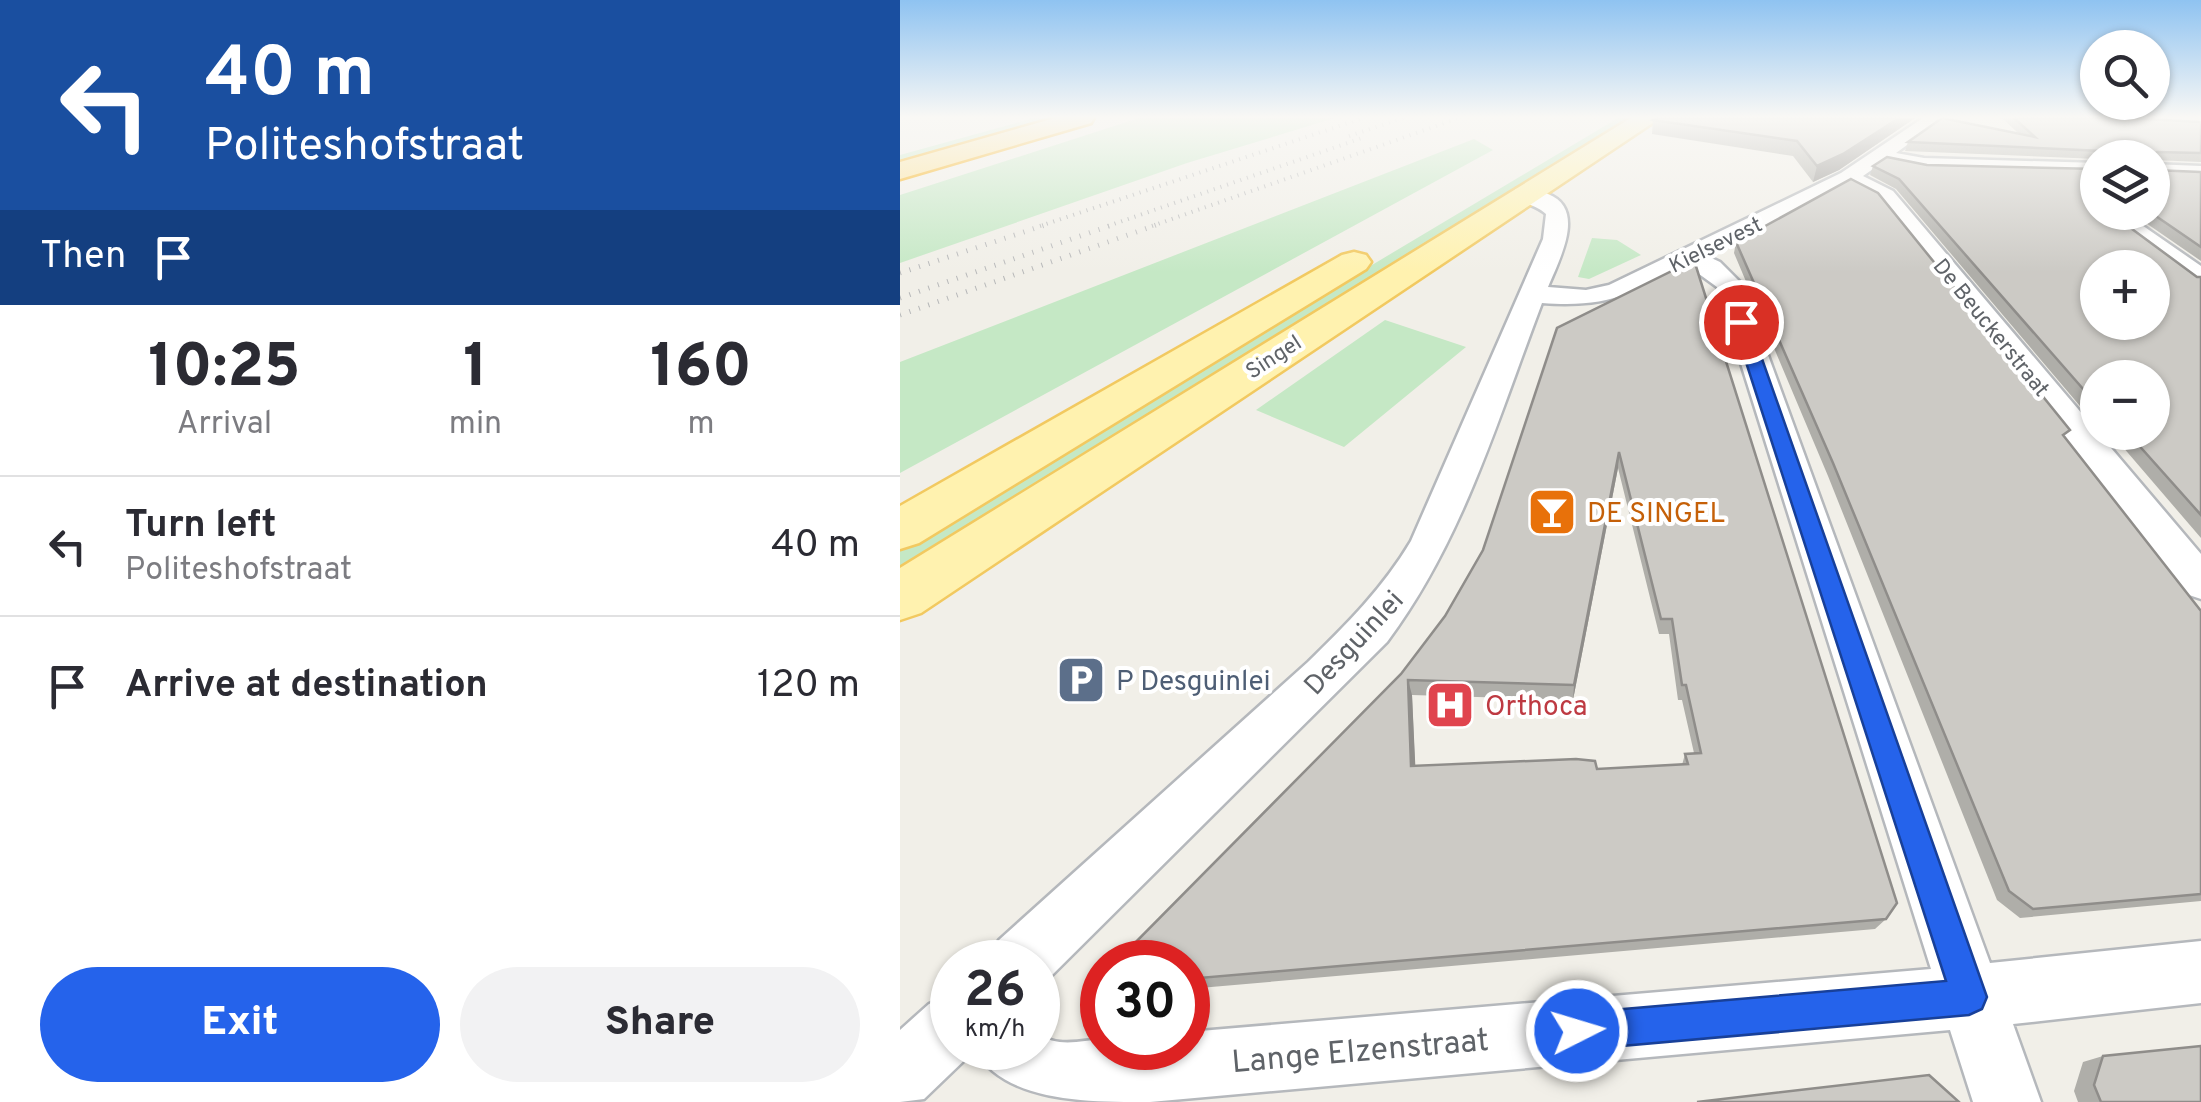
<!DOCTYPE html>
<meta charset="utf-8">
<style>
body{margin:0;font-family:Overpass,sans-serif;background:#f2f2f3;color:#2b2b33;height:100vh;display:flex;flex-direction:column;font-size:38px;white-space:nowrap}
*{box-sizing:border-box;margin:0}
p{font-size:32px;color:#7c7c81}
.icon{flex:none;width:55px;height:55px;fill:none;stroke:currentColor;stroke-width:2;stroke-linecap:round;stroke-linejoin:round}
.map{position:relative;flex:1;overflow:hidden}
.sheet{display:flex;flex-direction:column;background:#fff;width:900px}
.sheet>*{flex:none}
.top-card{background:#1a4fa0;color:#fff;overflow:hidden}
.controls{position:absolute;left:1180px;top:30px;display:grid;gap:20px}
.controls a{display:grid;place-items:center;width:90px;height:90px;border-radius:50%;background:#fff;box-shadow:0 2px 8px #0004;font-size:50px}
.speed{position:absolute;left:30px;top:940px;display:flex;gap:20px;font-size:50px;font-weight:700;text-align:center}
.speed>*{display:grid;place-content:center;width:130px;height:130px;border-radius:50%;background:#fff;box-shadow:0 2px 8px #0004;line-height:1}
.speed small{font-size:25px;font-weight:400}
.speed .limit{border:15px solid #d22;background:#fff;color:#111}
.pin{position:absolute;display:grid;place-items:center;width:85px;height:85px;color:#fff;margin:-42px;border:5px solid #fff;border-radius:50%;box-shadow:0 2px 10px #0007}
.me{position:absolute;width:110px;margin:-55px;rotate:85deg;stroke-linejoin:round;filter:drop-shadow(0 0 8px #0008)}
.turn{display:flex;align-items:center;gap:35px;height:210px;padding:0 40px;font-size:45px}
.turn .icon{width:130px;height:130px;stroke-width:2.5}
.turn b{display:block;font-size:70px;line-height:85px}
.then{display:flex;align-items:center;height:95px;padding:0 40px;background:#0003;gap:20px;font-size:38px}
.eta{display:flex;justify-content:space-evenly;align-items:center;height:170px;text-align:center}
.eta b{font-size:60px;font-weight:800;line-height:70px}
.primary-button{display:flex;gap:20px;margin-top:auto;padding:20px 40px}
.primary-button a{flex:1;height:115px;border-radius:60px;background:#2563eb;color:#fff;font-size:40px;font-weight:800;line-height:115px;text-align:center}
.primary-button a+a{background:#f2f2f3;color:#2b2b33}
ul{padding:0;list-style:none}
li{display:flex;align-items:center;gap:30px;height:140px;padding:0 40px;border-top:2px solid #e1e1e2}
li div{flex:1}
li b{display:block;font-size:38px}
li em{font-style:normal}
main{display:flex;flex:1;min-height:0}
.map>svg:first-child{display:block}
.green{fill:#c5e8c5}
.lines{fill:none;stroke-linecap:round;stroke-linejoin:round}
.minor-casing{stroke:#b5b8bc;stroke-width:5}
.tertiary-casing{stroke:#b5b8bc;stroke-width:5}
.primary-casing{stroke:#f2c960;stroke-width:5}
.motorway-casing{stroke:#f9ab00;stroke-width:5}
.minor{fill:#fff;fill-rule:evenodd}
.tertiary{fill:#fff;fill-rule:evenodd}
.primary{fill:#fff2af;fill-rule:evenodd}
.motorway{fill:#fde293;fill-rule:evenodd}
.rail-far1{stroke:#b6b7b8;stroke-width:4;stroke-dasharray:1 6;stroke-linecap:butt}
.rail{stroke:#b6b7b8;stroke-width:5;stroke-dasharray:1 9;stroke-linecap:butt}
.wall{fill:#afaea9;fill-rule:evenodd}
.shaded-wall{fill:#8f8d8a}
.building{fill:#cccac5;stroke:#8f8d8a;stroke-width:2.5;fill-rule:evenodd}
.route{fill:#2563eb;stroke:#184099;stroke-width:2.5}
.labels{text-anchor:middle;stroke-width:8;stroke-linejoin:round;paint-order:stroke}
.far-street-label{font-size:22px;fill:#5f6368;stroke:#fff}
.food-label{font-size:28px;fill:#c56008;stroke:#fff;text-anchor:start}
.street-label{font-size:28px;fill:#5f6368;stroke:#fff}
.service-label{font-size:28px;fill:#4e5e75;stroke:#fff;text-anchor:start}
.health-label{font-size:28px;fill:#be3a42;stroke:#fff;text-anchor:start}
.near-street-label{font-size:32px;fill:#5f6368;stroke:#fff}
</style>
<main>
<section class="sheet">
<div class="top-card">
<div class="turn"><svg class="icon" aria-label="left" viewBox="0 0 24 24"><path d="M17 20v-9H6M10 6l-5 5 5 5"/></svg><div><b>40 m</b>Politeshofstraat</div></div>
<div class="then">Then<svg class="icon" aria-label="arrive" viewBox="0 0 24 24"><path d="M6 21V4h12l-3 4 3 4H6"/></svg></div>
</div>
<div class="eta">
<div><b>10:25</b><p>Arrival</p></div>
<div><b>1</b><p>min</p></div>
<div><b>160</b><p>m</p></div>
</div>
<ul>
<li><svg class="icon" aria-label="left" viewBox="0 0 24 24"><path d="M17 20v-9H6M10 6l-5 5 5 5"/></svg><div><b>Turn left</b><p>Politeshofstraat</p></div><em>40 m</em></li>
<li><svg class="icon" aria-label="arrive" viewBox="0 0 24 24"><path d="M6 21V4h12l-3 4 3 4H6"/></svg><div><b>Arrive at destination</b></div><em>120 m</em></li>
</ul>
<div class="primary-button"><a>Exit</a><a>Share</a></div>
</section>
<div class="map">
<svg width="1301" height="1102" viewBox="0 0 1301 1102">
<rect width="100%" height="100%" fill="#f1efe8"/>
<path class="green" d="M134 118H154L0 161V155Z
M239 118H435L287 163 0 263V195Z
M718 118H725L722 125 0 576V547Z
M574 139 593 150 0 473V362Z
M692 238 717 240 741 255 689 279 678 277Z
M485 320 566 347 444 447 356 410Z"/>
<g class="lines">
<g class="minor-casing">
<path id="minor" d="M1023 118H1044L996 153 1024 158 1198 163V175L1024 170 983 162 963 176 993 191 1301 554V599L1286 594 977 201 948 185 807 256 820 262 842 284 1090 963 1301 941V1003L1113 1024 1141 1102H1073L1050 1030 250 1102C185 1102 105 1102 75 1050L24 1099 0 1102V1030L29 1004 52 995V1048H138V1033C155 1048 181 1041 202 1039V1048H288V1032L1031 969 817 287 788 266C731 294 708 308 642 303 597 421 563 540 487 642L143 984 138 986V962H90L99 940 408 662C447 624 483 588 511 541L643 239 646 214C636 204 620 204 613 194L616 189C627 187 637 190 648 194 687 209 659 260 648 287L686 290 709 285 941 173Z
M1252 164 1301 166V178L1252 176Z
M1198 209V212H1223L1301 266V286L1292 284 1199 217 1196 212Z"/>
</g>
<g class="tertiary-casing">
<path id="tertiary" d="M1233 118H1301V128L1244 125Z"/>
</g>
<g class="primary-casing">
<path id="primary" d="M731 118H760L21 613 0 620V568Z
M454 252 466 255 471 262 466 269 19 543 0 549V506L442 255Z"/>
</g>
<g class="motorway-casing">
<path id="motorway" d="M155 118H194L191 123 0 179V162Z"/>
</g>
<use href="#minor" class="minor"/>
<use href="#tertiary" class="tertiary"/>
<use href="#primary" class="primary"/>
<use href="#motorway" class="motorway"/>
<path class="rail-far1" d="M449 136 503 118
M140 226 463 118
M208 226 462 138
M252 226 559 118"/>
<path class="rail" d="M0 273 148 224
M0 298 215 224
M0 315 259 224"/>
</g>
<path class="wall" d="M756 118H1015L939 170 913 182 893 156 752 134 753 120Z
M1102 118H1230L1301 122V162L1254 160V170L1301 172V261L1230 212H1252V158H1198V159L1005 151 1008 142 1118 133Z
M1027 165 1198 212 1297 277H1301V538L1210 432H1252L1198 378V418L1195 416 1191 419 996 189 970 175 973 166Z
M836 242 1165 437 1301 611V901L1120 918 1097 900 928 476 834 253Z
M657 328 986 919 975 929 288 989V962L545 616 583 550ZM718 468 759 634H769L778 700H782L794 753 785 754 782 765 697 769 515 766 512 695 673 700Z
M1203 1056 1301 1102H1178L1174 1091 1183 1062Z"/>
<path class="shaded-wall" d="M999 118H1015L939 170 913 182 917 166Z
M719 452 718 468 673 700 674 685Z
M508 680 512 695 516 780 511 766Z"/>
<path class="building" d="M756 118H999L943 154 917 166 897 141 753 120Z
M1042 118 1135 137 1114 118H1230L1301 122V153L1257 152 1253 155 1254 170 1301 172V247L1250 212H1252V158H1206V154L1203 151 1008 142Z
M987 157 1027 165 1198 169V212H1209L1297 277H1301V515L1227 432H1252V378H1198V406L999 179 973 166ZM1198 268H1252V322H1198Z
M951 179 978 193 1170 430 1163 435 1301 611V894L1133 909 1109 891 933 463 836 242Z
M794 260 997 903 986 919 288 979V962H216L501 674 545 616 583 550 657 328ZM719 452 761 619H772L782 685H786L801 753 785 754 788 764 697 769 695 761 676 759 511 766 508 680 674 685Z
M202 976V986L192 987Z
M1301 1046V1102H1201L1194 1085 1203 1056Z
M1029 1075 1059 1102H797Z"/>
<linearGradient id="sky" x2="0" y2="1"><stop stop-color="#8fc3f1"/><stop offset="0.43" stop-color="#f9f8f5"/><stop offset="1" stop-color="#f9f8f5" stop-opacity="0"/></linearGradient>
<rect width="1301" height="272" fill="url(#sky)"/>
<path class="route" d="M841 317 849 322 1087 997 1082 1009 1069 1015 677 1050 664 1044 658 1031 664 1018 677 1013 1046 981 833 322Z"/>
<defs>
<g id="bar-square" transform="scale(2.5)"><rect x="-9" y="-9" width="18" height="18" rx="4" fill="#e8710a" stroke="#fff"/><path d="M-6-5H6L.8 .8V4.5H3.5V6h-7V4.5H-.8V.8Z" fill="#fff"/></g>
<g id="parking-square" transform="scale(2.5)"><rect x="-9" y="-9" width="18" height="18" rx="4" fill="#5c6f8a" stroke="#fff"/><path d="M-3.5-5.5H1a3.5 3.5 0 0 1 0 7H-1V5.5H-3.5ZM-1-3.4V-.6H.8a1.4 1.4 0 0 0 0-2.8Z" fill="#fff"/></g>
<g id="hospital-square" transform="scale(2.5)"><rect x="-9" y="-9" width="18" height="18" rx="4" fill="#e0444e" stroke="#fff"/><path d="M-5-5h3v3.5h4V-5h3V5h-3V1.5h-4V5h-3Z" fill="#fff"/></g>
</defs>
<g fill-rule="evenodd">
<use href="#bar-square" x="652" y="512"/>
<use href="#parking-square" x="181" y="680"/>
<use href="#hospital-square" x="550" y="705"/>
</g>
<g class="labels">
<g class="far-street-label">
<text transform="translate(815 244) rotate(-26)" y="8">Kielsevest</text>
<text transform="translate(1092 327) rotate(51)" y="8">De Beuckerstraat</text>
<text transform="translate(373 356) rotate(-33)" y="8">Singel</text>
</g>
<g class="food-label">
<text x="687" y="522">DE SINGEL</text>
</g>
<g class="street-label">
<text transform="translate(453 642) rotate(-47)" y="10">Desguinlei</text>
</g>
<g class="service-label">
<text x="216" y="690">P Desguinlei</text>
</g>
<g class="health-label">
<text x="585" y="715">Orthoca</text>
</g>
<g class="near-street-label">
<text transform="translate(460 1050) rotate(-5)" y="11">Lange Elzenstraat</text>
</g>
</g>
</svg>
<div class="controls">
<a><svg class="icon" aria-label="search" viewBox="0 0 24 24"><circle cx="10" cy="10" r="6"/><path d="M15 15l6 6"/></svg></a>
<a><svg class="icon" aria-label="layers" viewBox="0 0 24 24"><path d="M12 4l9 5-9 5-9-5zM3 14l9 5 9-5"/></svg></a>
<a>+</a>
<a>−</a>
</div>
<div class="speed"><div>26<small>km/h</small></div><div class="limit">30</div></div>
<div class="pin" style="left:841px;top:322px;background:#d93025"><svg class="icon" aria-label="arrive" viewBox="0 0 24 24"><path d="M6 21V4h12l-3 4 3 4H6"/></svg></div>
<svg class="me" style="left:677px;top:1031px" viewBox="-20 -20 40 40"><circle r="17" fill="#2563eb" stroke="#fff" stroke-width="3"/><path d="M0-11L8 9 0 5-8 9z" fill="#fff"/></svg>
</div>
</main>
